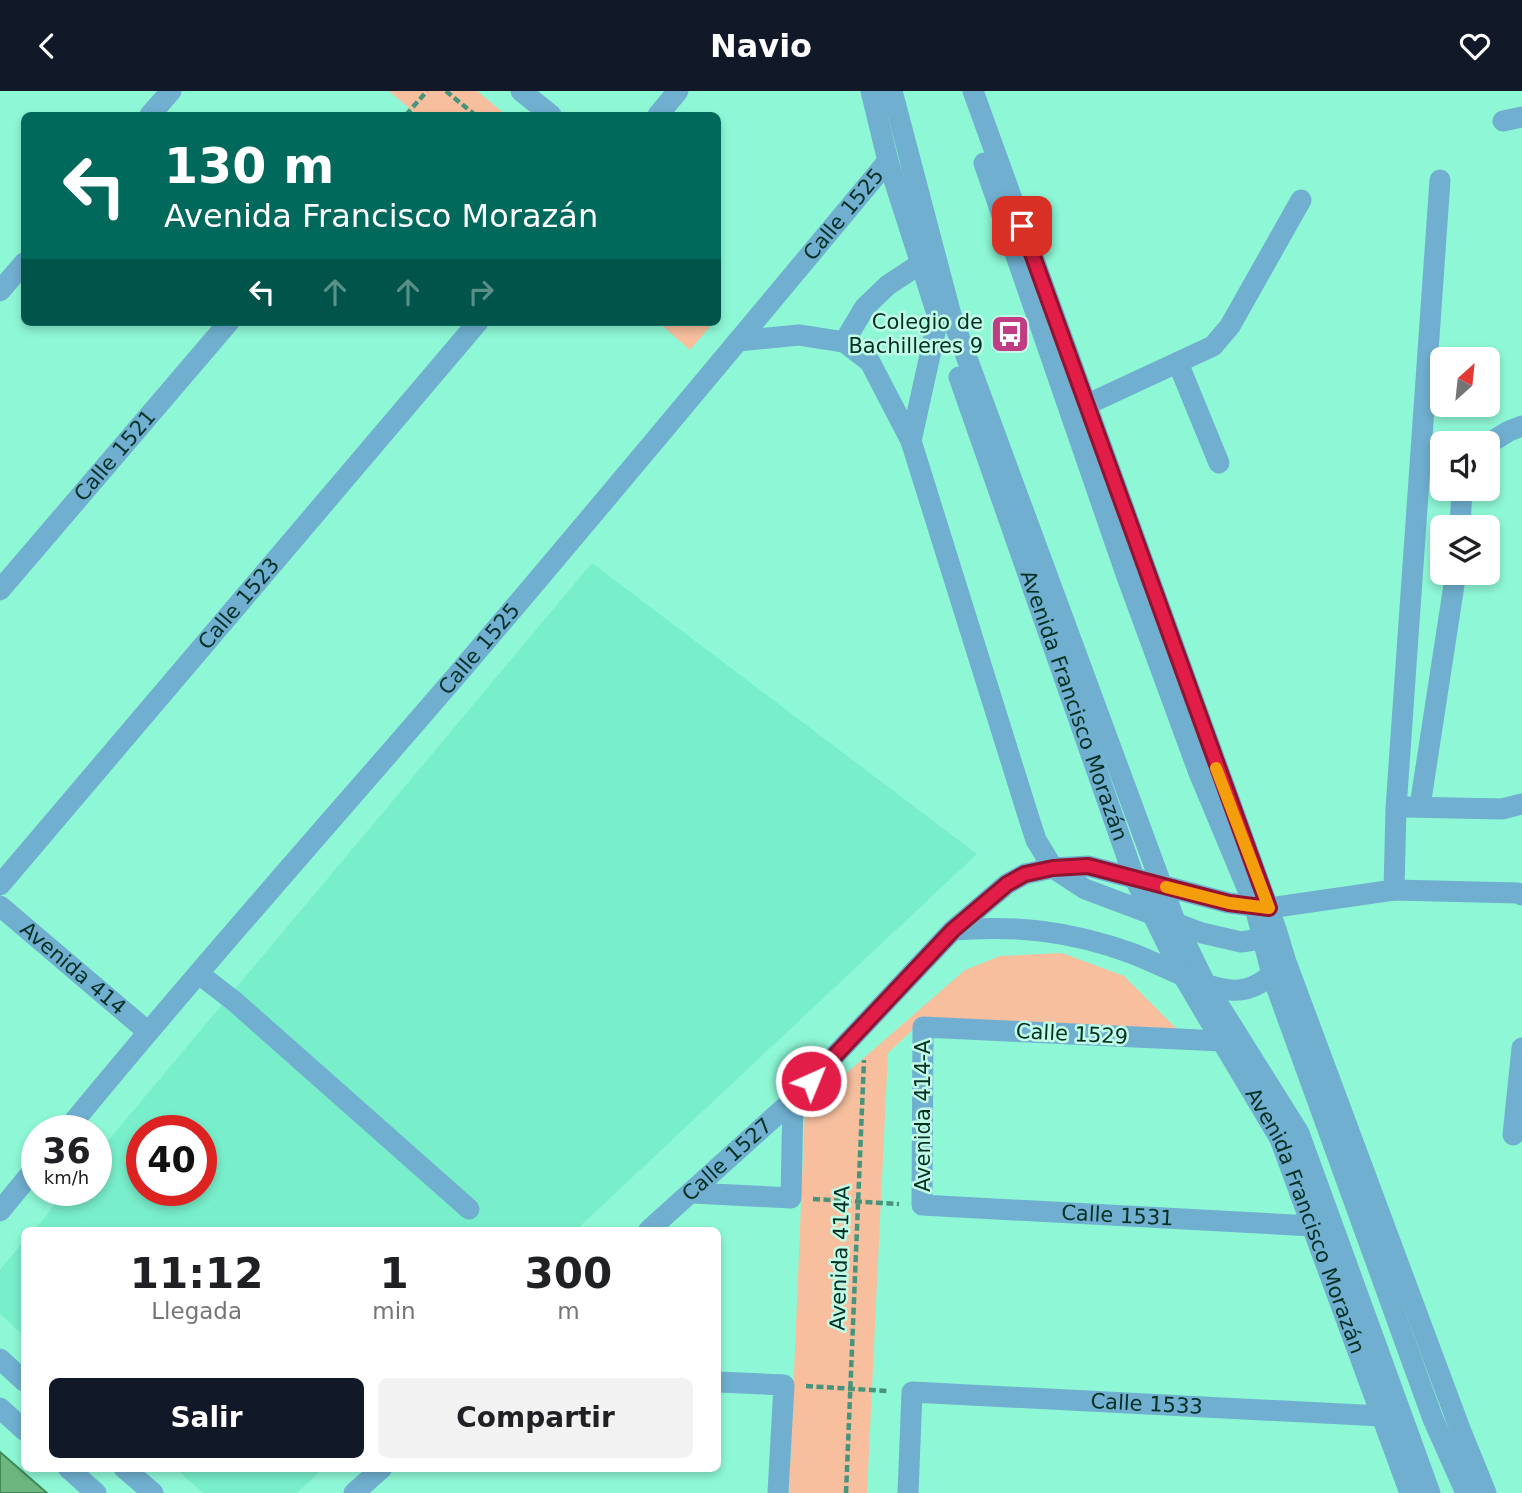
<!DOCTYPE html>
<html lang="es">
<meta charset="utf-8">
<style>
body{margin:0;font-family:"DejaVu Sans",sans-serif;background:#f2f2f2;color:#202124;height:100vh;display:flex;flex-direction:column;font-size:26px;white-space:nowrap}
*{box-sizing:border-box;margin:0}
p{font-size:23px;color:#757577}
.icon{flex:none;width:38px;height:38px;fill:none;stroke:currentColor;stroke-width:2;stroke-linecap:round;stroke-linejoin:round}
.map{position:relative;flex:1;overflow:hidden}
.side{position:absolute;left:21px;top:1136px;width:700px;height:245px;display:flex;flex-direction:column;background:#fff;border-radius:10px;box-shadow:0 4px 10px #0003}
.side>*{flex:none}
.top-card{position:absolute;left:21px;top:21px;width:700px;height:214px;border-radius:10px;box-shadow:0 4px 10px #0003;background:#00695c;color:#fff;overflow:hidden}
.needle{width:46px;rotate:27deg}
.controls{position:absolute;left:1430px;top:256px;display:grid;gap:14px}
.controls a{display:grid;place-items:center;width:70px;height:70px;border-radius:10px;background:#fff;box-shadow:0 4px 10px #0003;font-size:35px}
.speed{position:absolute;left:21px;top:1024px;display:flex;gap:14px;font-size:35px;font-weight:700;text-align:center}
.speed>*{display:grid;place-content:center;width:91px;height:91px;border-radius:50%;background:#fff;box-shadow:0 4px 10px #0003;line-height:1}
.speed small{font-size:18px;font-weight:400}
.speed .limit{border:10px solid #d22;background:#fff;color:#111}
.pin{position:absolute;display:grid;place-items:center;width:60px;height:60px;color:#fff;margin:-30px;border-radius:14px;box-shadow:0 4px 10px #0006}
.me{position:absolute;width:77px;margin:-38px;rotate:44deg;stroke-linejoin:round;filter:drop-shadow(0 0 5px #0008)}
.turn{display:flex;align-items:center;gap:24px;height:147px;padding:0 28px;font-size:32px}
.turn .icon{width:91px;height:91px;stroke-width:2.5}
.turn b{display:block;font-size:49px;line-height:60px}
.lanes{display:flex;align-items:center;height:66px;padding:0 28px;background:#0003;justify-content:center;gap:35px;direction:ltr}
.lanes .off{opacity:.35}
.eta{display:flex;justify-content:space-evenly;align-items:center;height:119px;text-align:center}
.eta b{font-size:42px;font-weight:600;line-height:49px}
.button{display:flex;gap:14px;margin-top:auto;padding:14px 28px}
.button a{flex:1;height:80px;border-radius:10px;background:#111827;color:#fff;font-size:28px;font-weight:600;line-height:80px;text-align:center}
.button a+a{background:#f2f2f2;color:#202124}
header{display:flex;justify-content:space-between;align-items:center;height:91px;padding:0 28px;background:#111827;color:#fff;font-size:32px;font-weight:600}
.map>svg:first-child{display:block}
.built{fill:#78eeca;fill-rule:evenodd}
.green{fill:#f7bf9e}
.building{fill:#6cb780;stroke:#3f8a56;stroke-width:2}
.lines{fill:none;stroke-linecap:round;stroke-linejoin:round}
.path{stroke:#47947d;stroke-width:4.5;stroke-dasharray:7 3.5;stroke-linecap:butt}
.minor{stroke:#70afcf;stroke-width:21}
.route-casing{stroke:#92132f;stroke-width:18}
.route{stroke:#e11d48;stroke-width:12}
.slow{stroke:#f59e0b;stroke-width:12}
.labels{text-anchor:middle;stroke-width:5;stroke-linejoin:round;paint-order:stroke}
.street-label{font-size:21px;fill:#003024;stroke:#c1fce7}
.poi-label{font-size:21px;fill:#003024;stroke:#c1fce7;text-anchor:end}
</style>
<header><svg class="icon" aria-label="back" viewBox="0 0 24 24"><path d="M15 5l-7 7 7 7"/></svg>Navio<svg class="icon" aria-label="heart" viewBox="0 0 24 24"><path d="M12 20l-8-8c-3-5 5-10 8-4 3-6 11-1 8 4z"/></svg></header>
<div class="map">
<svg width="1522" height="1402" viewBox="0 0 1522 1402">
<rect width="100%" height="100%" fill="#8ef8d6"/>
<path class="built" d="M592 472 977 763 576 1139H34L67 1099H96V1064ZM142 1040H201V1099H142Z
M24 1150V1245L0 1223V1179Z
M175 1377H323L297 1402H203Z"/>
<path class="green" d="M389 0H477L506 24H417Z
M658 231H714L690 259Z
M1062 862 1124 885 1180 941 923 929 888 962 867 1402H789L805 1018 965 879 1000 865Z"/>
<path class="building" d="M0 1361 47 1402H0Z"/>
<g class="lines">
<path class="path" d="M446 0 475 24
M406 24 427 0
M813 1108 899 1113
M806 1295 888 1300
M846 1402 864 969"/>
<g class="minor">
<path d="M521 0 551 24"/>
<path d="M871 0 888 70 938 226"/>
<path d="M892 0 951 224 1176 833 1205 892 1299 1042 1430 1402"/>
<path d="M973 0 1276 838 1286 871 1460 1338 1486 1402"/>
<path d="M150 24 171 0"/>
<path d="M658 24 678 0"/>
<path d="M1503 30 1522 26"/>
<path d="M984 72 1126 483 1199 682 1255 816 1272 884 1433 1328 1466 1402"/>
<path d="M0 200 24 172"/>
<path d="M738 250 799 244 844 251 870 271 911 350 1027 721 1036 749 1053 777 1085 798 1202 842 1241 851 1261 848 1273 840"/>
<path d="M844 251 865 216 888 194 920 173"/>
<path d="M1178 272 1219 372"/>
<path id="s1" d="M959 286 1134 786 1182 883 1280 1048 1410 1402"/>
<path d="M1086 314 1213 255 1230 235 1301 109"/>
<path d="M911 350 938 228"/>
<path d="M1488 353 1509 340 1522 335"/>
<path d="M1460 436 1462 397"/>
<path id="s2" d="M0 499 229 231"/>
<path d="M1420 715 1456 481"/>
<path d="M1406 716 1502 718 1522 713"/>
<path id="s3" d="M0 794 478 231"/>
<path d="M1394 799 1396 717 1440 89"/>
<path id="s4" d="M0 815 147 940"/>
<path d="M953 839C1017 834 1070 840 1131 862 1161 873 1199 896 1231 899 1252 901 1268 888 1282 874"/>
<path d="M199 883 234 910 469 1118"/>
<path id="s5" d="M1221 950 923 936 922 1114 1312 1135"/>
<path id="s6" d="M66 1040C193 885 326 736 457 584 602 414 745 242 888 70"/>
<path d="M1513 1044 1522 957"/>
<path d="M693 1102 791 1107 793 1009"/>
<path d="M0 1120 37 1075"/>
<path id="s7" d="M649 1139 793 1009 953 839 1007 793 1025 783 1053 777 1088 775 1229 812 1269 817 1394 799 1518 802 1522 804"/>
<path d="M0 1268 24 1290"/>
<path d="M718 1291 784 1294 778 1402"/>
<path d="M0 1317 24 1339"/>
<path d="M68 1377 96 1402"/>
<path d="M124 1377 153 1402"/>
<path d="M354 1402 382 1377"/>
<path id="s8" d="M908 1402 912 1301 1381 1325"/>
</g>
</g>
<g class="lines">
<g class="route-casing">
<path id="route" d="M811 990 953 839 1007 793 1025 783 1053 777 1088 775 1229 812 1269 817 1022 135"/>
</g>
<use href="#route" class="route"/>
<path class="slow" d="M1166 796 1229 812 1269 817 1216 677"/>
</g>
<defs>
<g id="bus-square" transform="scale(2.0125)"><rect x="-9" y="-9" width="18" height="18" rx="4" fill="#c03d83" stroke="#c1fce7"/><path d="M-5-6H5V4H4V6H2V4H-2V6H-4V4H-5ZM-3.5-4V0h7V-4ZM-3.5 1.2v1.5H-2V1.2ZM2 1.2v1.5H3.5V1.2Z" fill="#fff"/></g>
</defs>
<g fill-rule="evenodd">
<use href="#bus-square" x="1010" y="243"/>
</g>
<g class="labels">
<g class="street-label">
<text dy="7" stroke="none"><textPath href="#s6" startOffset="1202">Calle 1525</textPath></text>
<text dy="7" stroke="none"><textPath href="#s2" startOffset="177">Calle 1521</textPath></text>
<text dy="7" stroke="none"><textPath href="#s3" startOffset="369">Calle 1523</textPath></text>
<text dy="7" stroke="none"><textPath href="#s6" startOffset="635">Calle 1525</textPath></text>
<text dy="7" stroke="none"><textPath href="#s1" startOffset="348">Avenida Francisco Morazán</textPath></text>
<text dy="7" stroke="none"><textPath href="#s4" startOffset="96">Avenida 414</textPath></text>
<text transform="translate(1072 943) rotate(3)" y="7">Calle 1529</text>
<text transform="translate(923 1025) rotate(-90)" y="7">Avenida 414-A</text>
<text dy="7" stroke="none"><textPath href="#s7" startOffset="105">Calle 1527</textPath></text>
<text dy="7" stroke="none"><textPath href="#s5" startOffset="672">Calle 1531</textPath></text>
<text dy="7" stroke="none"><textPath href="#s1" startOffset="915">Avenida Francisco Morazán</textPath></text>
<text transform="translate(840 1167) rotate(-88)" y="7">Avenida 414A</text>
<text dy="7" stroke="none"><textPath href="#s8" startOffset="336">Calle 1533</textPath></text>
</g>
<g class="poi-label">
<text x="983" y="238">Colegio de<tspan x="983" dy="24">Bachilleres 9</tspan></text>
</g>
</g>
</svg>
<div class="controls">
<a><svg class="needle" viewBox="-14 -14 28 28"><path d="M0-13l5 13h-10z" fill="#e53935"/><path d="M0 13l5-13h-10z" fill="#757577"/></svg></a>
<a><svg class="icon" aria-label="sound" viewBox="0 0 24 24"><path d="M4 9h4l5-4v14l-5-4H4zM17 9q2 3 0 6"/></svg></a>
<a><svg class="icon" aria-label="layers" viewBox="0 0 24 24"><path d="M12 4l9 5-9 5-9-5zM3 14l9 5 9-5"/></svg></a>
</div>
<div class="speed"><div>36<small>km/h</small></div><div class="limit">40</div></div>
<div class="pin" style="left:1022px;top:135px;background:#d93025"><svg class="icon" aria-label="arrive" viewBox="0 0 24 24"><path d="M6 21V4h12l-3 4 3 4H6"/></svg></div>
<svg class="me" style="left:811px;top:990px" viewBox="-20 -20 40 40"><circle r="17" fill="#e11d48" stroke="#fff" stroke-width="3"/><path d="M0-11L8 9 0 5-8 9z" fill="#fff"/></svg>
<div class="top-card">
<div class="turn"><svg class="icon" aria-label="left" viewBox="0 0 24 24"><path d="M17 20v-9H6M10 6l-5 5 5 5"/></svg><div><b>130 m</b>Avenida Francisco Morazán</div></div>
<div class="lanes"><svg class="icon" aria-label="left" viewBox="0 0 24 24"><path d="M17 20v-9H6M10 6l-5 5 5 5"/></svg><svg class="icon off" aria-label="ahead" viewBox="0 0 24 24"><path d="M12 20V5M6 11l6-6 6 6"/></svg><svg class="icon off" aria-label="ahead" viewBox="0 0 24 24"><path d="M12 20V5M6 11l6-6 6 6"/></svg><svg class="icon off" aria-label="right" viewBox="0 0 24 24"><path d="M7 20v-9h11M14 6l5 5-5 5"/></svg></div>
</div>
<section class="side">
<div class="eta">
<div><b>11:12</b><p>Llegada</p></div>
<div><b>1</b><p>min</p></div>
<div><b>300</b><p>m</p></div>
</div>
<div class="button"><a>Salir</a><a>Compartir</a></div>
</section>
</div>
